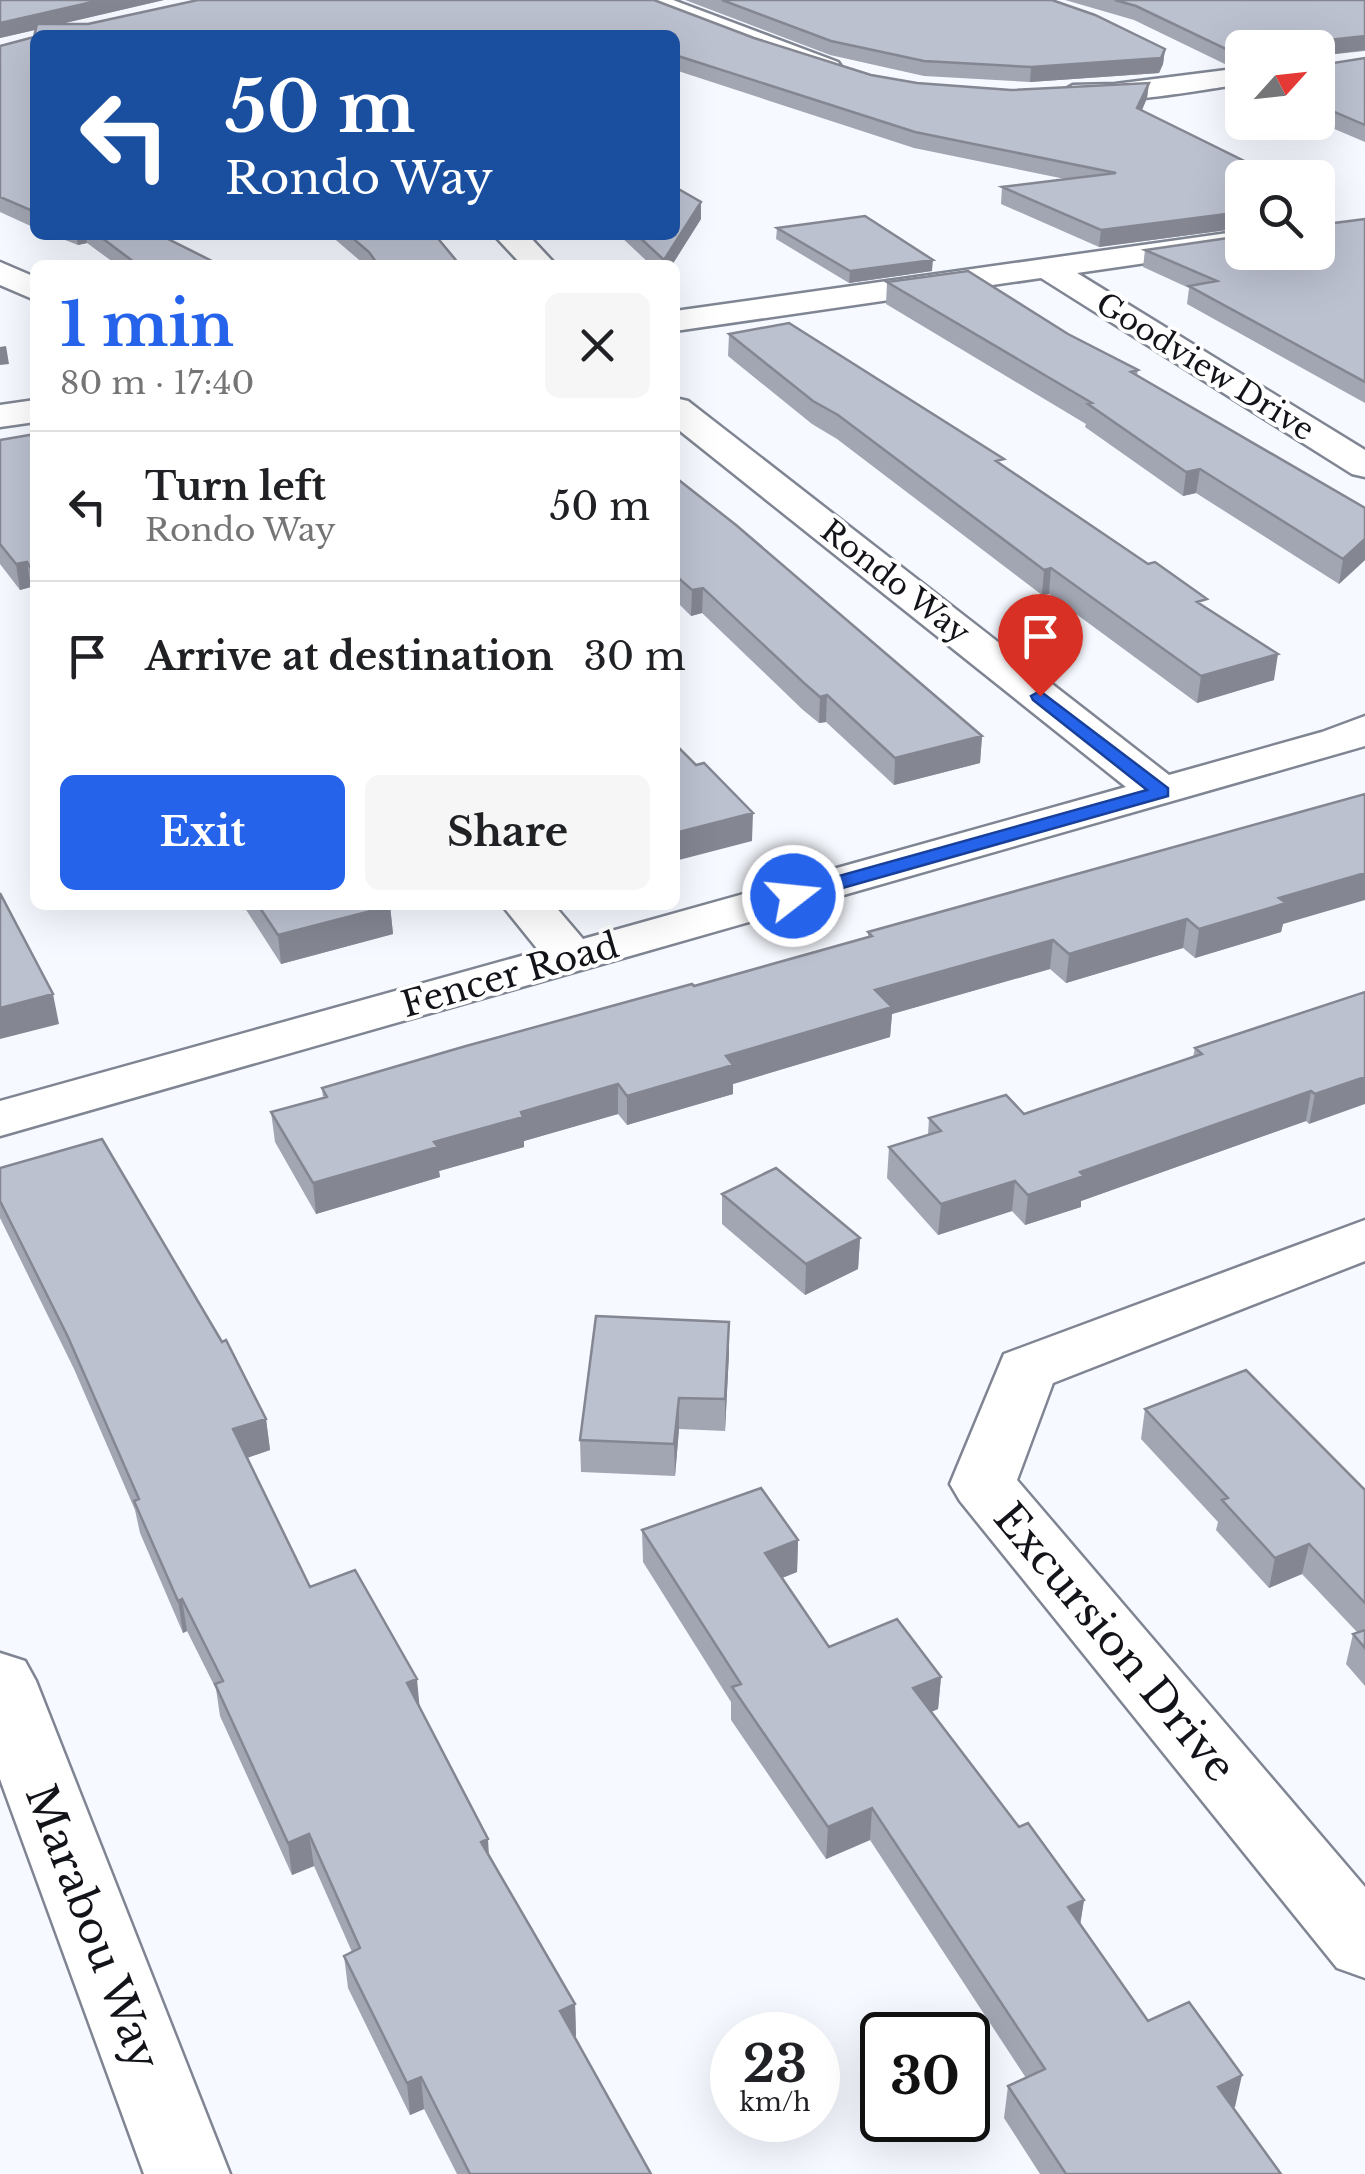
<!DOCTYPE html>
<meta charset="utf-8">
<style>
body{margin:0;font-family:"Libre Baskerville",serif;background:#f6f6f6;color:#202124;height:100vh;display:flex;flex-direction:column;font-size:38px;white-space:nowrap}
*{box-sizing:border-box;margin:0}
p{font-size:32px;color:#757577}
.icon{flex:none;width:55px;height:55px;fill:none;stroke:currentColor;stroke-width:2;stroke-linecap:round;stroke-linejoin:round}
.map{position:relative;flex:1;overflow:hidden}
.drawer{position:absolute;left:30px;top:260px;width:650px;height:650px;display:flex;flex-direction:column;background:#fff;border-radius:15px;box-shadow:0 10px 40px #0002}
.drawer>*{flex:none}
.hud{position:absolute;left:30px;top:30px;width:650px;height:210px;border-radius:15px;box-shadow:0 10px 40px #0002;background:#1a4fa0;color:#fff;overflow:hidden}
.needle{width:65px;rotate:63deg}
.controls{position:absolute;left:1225px;top:30px;display:grid;gap:20px}
.controls a{display:grid;place-items:center;width:110px;height:110px;border-radius:15px;background:#fff;box-shadow:0 10px 40px #0002;font-size:50px}
.speed{position:absolute;left:710px;top:2012px;display:flex;gap:20px;font-size:50px;font-weight:700;text-align:center}
.speed>*{display:grid;place-content:center;width:130px;height:130px;border-radius:50%;background:#fff;box-shadow:0 10px 40px #0002;line-height:1}
.speed small{font-size:25px;font-weight:400}
.speed .limit{border:5px solid #111;border-radius:15px;background:#fff;color:#111}
.pin{position:absolute;display:grid;place-items:center;width:85px;height:85px;color:#fff;margin:-102px -42px;border-radius:50% 50% 50% 0;rotate:-45deg;box-shadow:0 0 10px #0007}
.pin .icon{rotate:45deg}
.me{position:absolute;width:110px;margin:-55px;rotate:74deg;stroke-linejoin:round;filter:drop-shadow(0 0 8px #0008)}
.turn{display:flex;align-items:center;gap:35px;height:210px;padding:0 30px;font-size:45px}
.turn .icon{width:130px;height:130px;stroke-width:2.5}
.turn b{display:block;font-size:70px;line-height:85px}
.round{display:grid;place-items:center;flex:none;width:105px;height:105px;border-radius:15px;background:#f6f6f6}
.head{display:flex;align-items:center;justify-content:space-between;height:170px;padding:0 30px}
h1{font-size:60px;font-weight:800;line-height:75px;color:#2563eb}
.primary-button{display:flex;gap:20px;margin-top:auto;padding:20px 30px}
.primary-button a{flex:1;height:115px;border-radius:15px;background:#2563eb;color:#fff;font-size:40px;font-weight:800;line-height:115px;text-align:center}
.primary-button a+a{background:#f6f6f6;color:#202124}
ul{padding:0;list-style:none}
li{display:flex;align-items:center;gap:30px;height:150px;padding:0 30px;border-top:2px solid #e0e0e0}
li div{flex:1}
li b{display:block;font-size:38px}
li em{font-style:normal}
.map>svg:first-child{display:block}
.lines{fill:none;stroke-linecap:round;stroke-linejoin:round}
.street-casing{stroke:#7f8592;stroke-width:5}
.street{fill:#fff;fill-rule:evenodd}
.wall{fill:#a2a6b3}
.shaded-wall{fill:#848792}
.building{fill:#bcc1d0;stroke:#848792;stroke-width:2.5}
.route{fill:#2563eb;stroke:#184099;stroke-width:2.5}
.labels{text-anchor:middle;stroke-width:8;stroke-linejoin:round;paint-order:stroke}
.far-street-label{font-size:30px;fill:#121419;stroke:#fff}
.street-label{font-size:35px;fill:#121419;stroke:#fff}
.near-street-label{font-size:42px;fill:#121419;stroke:#fff}
</style>
<div class="map">
<svg width="1365" height="2174" viewBox="0 0 1365 2174">
<rect width="100%" height="100%" fill="#f6f9ff"/>
<g class="lines">
<g class="street-casing">
<path id="street" d="M638 0H673L838 62 842 68 829 76 820 74 641 5Z
M1242 68V84C1211 88 1077 114 1059 93L1073 85 1115 84Z
M1242 231V249L1077 273 1365 450V477L1352 474 1041 278 675 331V311Z
M494 235H528L556 265H522Z
M0 262 35 277V300L0 285Z
M675 398 688 401 1169 775 1322 732 1365 716V746L0 1136V1101L539 951 502 905H554L583 939 1126 787 675 427Z
M35 400V422L0 427V405Z
M1365 1220V1261L1053 1383 1017 1480 1365 1887V1978L1337 1968 960 1501 950 1484 1004 1354Z
M0 1653 25 1661 36 1681 230 2174H144L0 1779Z"/>
</g>
<use href="#street" class="street"/>
</g>
<path class="wall" d="M0 0H164L61 24H88L198 0H654L754 38 871 75 917 83 1011 90 1149 83 1147 98 1142 110 1279 178H1242V228L1099 247 1001 204 1002 187 1065 179 914 148 675 70V35H35V228L0 212V46L34 37 35 30 0 38Z
M685 0H1051L1165 49 1163 64 1159 73 1030 82 924 76 830 55Z
M1065 0H1365V51L1318 56 1242 48V65L1229 66 1134 20Z
M1365 58V142L1318 122V62L1321 65Z
M1318 196 1325 200 1322 217 1318 219V225L1365 219V403L1187 304 1189 288 1143 267 1145 250 1242 236Z
M701 219 672 265H651L619 235H675Z
M777 228 932 271 849 283 776 239Z
M52 235H160L220 265H117L87 243 78 245Z
M330 235H435L460 265H365Z
M887 282 1068 334 1138 370 1137 376 1365 508V560L1339 584 1196 493 1183 496 1085 427 1086 424 886 304Z
M729 334 1004 466 1206 608 1274 680 1197 703 1049 594 1042 595 837 439 812 424 728 356Z
M35 434V594L31 587 20 590 0 564V440Z
M675 477 982 736 980 763 894 785 826 722 819 723 803 710 702 613 691 616 675 600Z
M1365 794 1283 924 1281 932 1195 958 1183 948 1066 983 1050 969 892 1014 890 1037 733 1084V1094L627 1125 618 1114 524 1141V1147L439 1171 440 1177 316 1214 275 1142 271 1112 323 1098 322 1088 694 986 868 937V932Z
M243 905H390L393 934 281 964Z
M1365 992 1309 1124 1306 1121 1081 1201V1207L1025 1225 1012 1211 938 1235 887 1178 889 1147 928 1135 929 1118 1024 1114 1193 1057 1195 1048Z
M0 1168 266 1419 270 1450 247 1458 310 1587 420 1708 489 1856 575 2004 576 2036 574 2037 651 2174H457L424 2109 410 2115 348 1988 344 1956 352 1952 314 1866 292 1875 220 1716 216 1689 187 1631 183 1633 140 1533 135 1510 74 1369 0 1218Z
M722 1194 860 1238 858 1269 805 1295 722 1224Z
M729 1353 725 1431 679 1429 675 1476 581 1472 580 1440Z
M1145 1409 1365 1490V1686L1346 1664 1353 1634 1358 1633 1302 1574 1269 1588 1216 1530 1218 1522 1141 1439Z
M642 1530 798 1540 797 1572 782 1578 829 1647 941 1677 938 1709 931 1712 1019 1827 1084 1900 1080 1924 1148 2021 1235 2107 1233 2108 1281 2174H1040L1004 2118 1008 2086 1026 2078 870 1840 826 1859 731 1720V1702L643 1562Z"/>
<path class="shaded-wall" d="M101 0H164L0 38V23Z
M1365 36V50L1318 56V48H1316L1320 41Z
M1165 49 1163 64 1159 73 1030 82 1031 67Z
M1149 83 1147 98 1136 124 1137 108Z
M1325 200 1322 217 1318 219V204Z
M701 202V219L672 265H664V260Z
M1242 212V228L1099 247 1101 230Z
M76 235H86L87 243 78 245Z
M933 260 932 271 849 283 850 271Z
M6 346 9 364 0 365V347Z
M1200 469 1196 493 1183 496 1186 472Z
M1365 539V560L1339 584 1343 559Z
M27 562 31 587 20 590 16 564Z
M1051 568 1049 594 1042 595 1044 570Z
M703 588 702 613 691 616 692 590Z
M1278 654 1274 680 1197 703 1201 676Z
M827 695 826 722 819 723 820 697Z
M982 736 980 763 894 785 895 758Z
M753 813 752 841 675 861V833Z
M1365 873V900L1283 924 1281 932 1195 958 1199 929 1279 898Z
M390 906 393 934 281 964 278 935Z
M1187 919 1183 948 1066 983 1069 954Z
M1053 940 1050 969 892 1014 890 1037 733 1084V1094L627 1125V1096L726 1056 875 990Z
M53 994 59 1024 0 1039V1008Z
M1365 1077V1104L1309 1124 1315 1094Z
M618 1084V1114L524 1141V1147L439 1171 440 1177 316 1214 313 1183 521 1112Z
M1311 1091 1306 1121 1081 1201V1207L1025 1225 1028 1195 1080 1172Z
M1015 1181 1012 1211 938 1235 941 1204Z
M860 1238 858 1269 805 1295 806 1264Z
M729 1322V1353L725 1431V1399Z
M679 1398V1429L675 1476 674 1444Z
M266 1419 270 1450 238 1461 233 1429Z
M798 1540 797 1572 764 1585 765 1553Z
M1309 1544 1302 1574 1269 1588 1275 1558Z
M182 1599 187 1631 183 1633 178 1601Z
M941 1677 938 1709 911 1720 913 1688Z
M417 1679 420 1711 407 1683Z
M872 1808 870 1840 826 1859 828 1827Z
M309 1834 314 1866 292 1875 288 1843Z
M488 1839 490 1872 481 1842Z
M1084 1900 1079 1932 1068 1907Z
M575 2004 576 2036 562 2043 560 2011Z
M1242 2075 1235 2107 1211 2119 1218 2087Z
M421 2077 424 2109 410 2115 407 2083Z"/>
<path class="building" d="M0 0H101L0 23Z
M198 0H654L754 38 871 75 917 83 1011 90 1149 83 1137 108 1279 178H1242V212L1101 230 1002 187 1116 173 915 132 675 55V35H35V212L0 197V46L34 37 37 24H88Z
M722 0H1052L1095 15 1165 49 1161 58 1031 67 924 61 831 41Z
M1115 0H1365V36L1320 41 1316 48H1242V50L1230 51 1136 6Z
M1365 58V125L1318 105V62L1321 65Z
M675 187 701 202 664 260 637 235H675Z
M865 216 933 260 850 271 777 228Z
M1318 216V225L1365 219V382L1189 286 1217 281 1145 250 1242 236V252H1318Z
M98 235H160L220 265H138Z
M349 235H435L460 265H378L369 252Z
M968 271 1068 334 1138 370 1131 372 1365 508V539L1343 559 1200 469 1186 472 1088 404 1092 403 887 282Z
M789 323 1004 459 996 461 1148 564 1155 562 1207 599 1197 602 1278 654 1201 676 1051 568 1044 570 838 415 813 401 729 334Z
M35 434V575L27 562 16 564 0 544V440Z
M675 477 736 525 982 736 895 758 827 695 820 697 804 683 703 588 692 590 675 575Z
M675 744 696 765 704 763 753 813 675 833Z
M1365 794V873L1279 898 1286 903 1199 929 1187 919 1069 954 1053 940 875 990 892 1007 726 1056 733 1065 627 1096 618 1084 521 1112 523 1117 434 1142 438 1147 313 1183 271 1112 327 1097 322 1088 466 1046 692 984 694 986 872 936 868 932Z
M0 893 53 994 0 1008Z
M258 905H390V906L278 935Z
M1365 992V1077L1315 1094 1311 1091 1080 1172 1084 1176 1028 1195 1015 1181 941 1204 889 1147 941 1131 929 1118 1006 1095 1024 1114 1202 1054 1195 1048Z
M102 1139 222 1342 226 1340 266 1419 233 1429 310 1587 355 1570 417 1679 407 1683 488 1839 481 1842 575 2004 560 2011 651 2174H470L421 2077 407 2083 344 1956 360 1948 309 1834 288 1843 215 1684 223 1681 182 1599 178 1601 134 1501 139 1499 68 1337 0 1201V1168Z
M776 1168 860 1238 806 1264 722 1194Z
M596 1316 729 1322 725 1399 679 1398 674 1444 580 1440Z
M1246 1370 1365 1490V1603L1309 1544 1275 1558 1222 1500 1228 1498 1145 1409Z
M761 1488 798 1540 765 1553 829 1647 897 1619 941 1677 913 1688 1019 1827 1028 1823 1084 1900 1068 1907 1148 2021 1189 2002 1242 2075 1218 2087 1281 2174H1066L1008 2086 1045 2069 872 1808 828 1827 732 1687 741 1684 642 1530Z
M1365 1630V1648L1353 1634Z"/>
<path class="route" d="M1040 691 1168 788V796L800 900H785L782 896 785 891 1147 790 1033 700 1031 696Z"/>
<g class="labels">
<g class="far-street-label">
<text transform="translate(1205 367) rotate(32)" y="10">Goodview Drive</text>
<text transform="translate(895 582) rotate(38)" y="10">Rondo Way</text>
</g>
<g class="street-label">
<text transform="translate(510 975) rotate(-16)" y="12">Fencer Road</text>
</g>
<g class="near-street-label">
<text transform="translate(1115 1642) rotate(50)" y="15">Excursion Drive</text>
<text transform="translate(93 1927) rotate(69)" y="15">Marabou Way</text>
</g>
</g>
</svg>
<div class="controls">
<a><svg class="needle" viewBox="-14 -14 28 28"><path d="M0-13l5 13h-10z" fill="#e53935"/><path d="M0 13l5-13h-10z" fill="#757577"/></svg></a>
<a><svg class="icon" aria-label="search" viewBox="0 0 24 24"><circle cx="10" cy="10" r="6"/><path d="M15 15l6 6"/></svg></a>
</div>
<div class="speed"><div>23<small>km/h</small></div><div class="limit">30</div></div>
<div class="pin" style="left:1040px;top:696px;background:#d93025"><svg class="icon" aria-label="arrive" viewBox="0 0 24 24"><path d="M6 21V4h12l-3 4 3 4H6"/></svg></div>
<svg class="me" style="left:793px;top:896px" viewBox="-20 -20 40 40"><circle r="17" fill="#2563eb" stroke="#fff" stroke-width="3"/><path d="M0-11L8 9 0 5-8 9z" fill="#fff"/></svg>
<div class="hud">
<div class="turn"><svg class="icon" aria-label="left" viewBox="0 0 24 24"><path d="M17 20v-9H6M10 6l-5 5 5 5"/></svg><div><b>50 m</b>Rondo Way</div></div>
</div>
<section class="drawer">
<div class="head"><div><h1>1 min</h1><p>80 m · 17:40</p></div><a class="round"><svg class="icon" aria-label="close" viewBox="0 0 24 24"><path d="M6 6l12 12M18 6L6 18"/></svg></a></div>
<ul>
<li><svg class="icon" aria-label="left" viewBox="0 0 24 24"><path d="M17 20v-9H6M10 6l-5 5 5 5"/></svg><div><b>Turn left</b><p>Rondo Way</p></div><em>50 m</em></li>
<li><svg class="icon" aria-label="arrive" viewBox="0 0 24 24"><path d="M6 21V4h12l-3 4 3 4H6"/></svg><div><b>Arrive at destination</b></div><em>30 m</em></li>
</ul>
<div class="primary-button"><a>Exit</a><a>Share</a></div>
</section>
</div>
